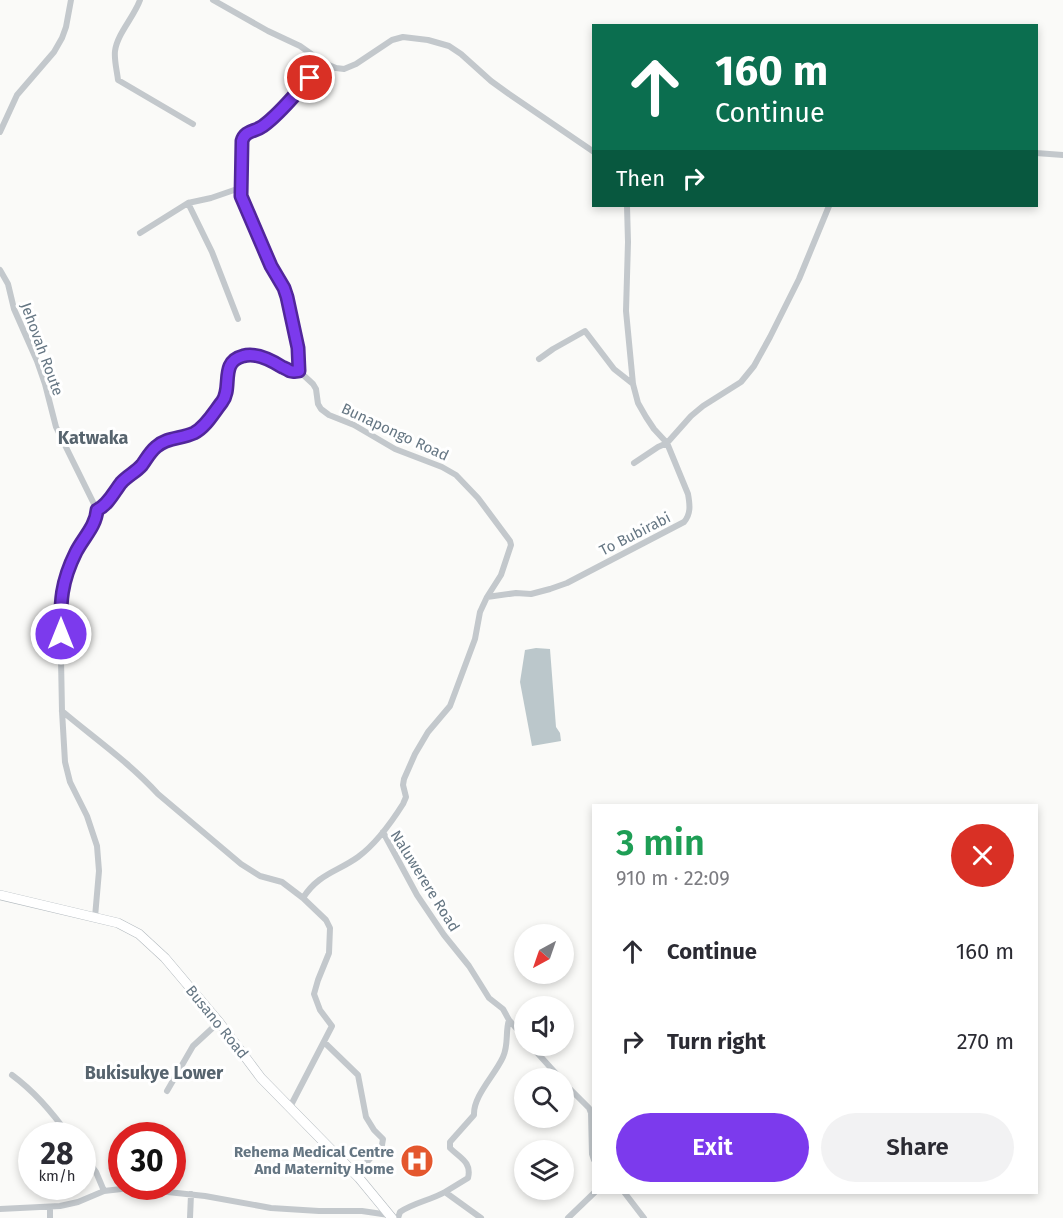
<!DOCTYPE html>
<meta charset="utf-8">
<style>
body{margin:0;font-family:"Fira Sans",sans-serif;background:#f2f2f3;color:#2b2b33;height:100vh;display:flex;flex-direction:column;font-size:22px;white-space:nowrap}
*{box-sizing:border-box;margin:0}
p{font-size:20px;color:#7c7c81}
.icon{flex:none;width:33px;height:33px;fill:none;stroke:currentColor;stroke-width:2;stroke-linecap:round;stroke-linejoin:round}
.map{position:relative;flex:1;overflow:hidden}
.panel{position:absolute;left:592px;top:804px;width:446px;height:390px;display:flex;flex-direction:column;background:#fff;border-radius:0px;box-shadow:0 3px 9px #0003}
.panel>*{flex:none}
.banner{position:absolute;left:592px;top:24px;width:446px;height:183px;border-radius:0px;box-shadow:0 3px 9px #0003;background:#0b6e4f;color:#fff;overflow:hidden}
.needle{width:39px;rotate:220deg}
.controls{position:absolute;left:514px;top:924px;display:grid;gap:12px}
.controls a{display:grid;place-items:center;width:60px;height:60px;border-radius:50%;background:#fff;box-shadow:0 3px 9px #0003;font-size:30px}
.speed{position:absolute;left:18px;top:1122px;display:flex;gap:12px;font-size:30px;font-weight:700;text-align:center}
.speed>*{display:grid;place-content:center;width:78px;height:78px;border-radius:50%;background:#fff;box-shadow:0 3px 9px #0003;line-height:1}
.speed small{font-size:15px;font-weight:400}
.speed .limit{border:9px solid #d22;background:#fff;color:#111}
.pin{position:absolute;display:grid;place-items:center;width:51px;height:51px;color:#fff;margin:-26px;border:3px solid #fff;border-radius:50%;box-shadow:0 2px 6px #0007}
.me{position:absolute;width:66px;margin:-33px;rotate:0deg;stroke-linejoin:round;filter:drop-shadow(0 0 4px #0008)}
.turn{display:flex;align-items:center;gap:21px;height:126px;padding:0 24px;font-size:27px}
.turn .icon{width:78px;height:78px;stroke-width:2.5}
.turn b{display:block;font-size:42px;line-height:51px}
.then{display:flex;align-items:center;height:57px;padding:0 24px;background:#0003;gap:12px;font-size:22px}
.round{display:grid;place-items:center;flex:none;width:63px;height:63px;border-radius:32px;background:#f2f2f3}
.overview{display:flex;align-items:center;justify-content:space-between;height:102px;padding:0 24px}
h1{font-size:36px;font-weight:600;line-height:45px;color:#1e9e55}
.cta{display:flex;gap:12px;margin-top:auto;padding:12px 24px}
.cta a{flex:1;height:69px;border-radius:36px;background:#7c3aed;color:#fff;font-size:24px;font-weight:600;line-height:69px;text-align:center}
.cta a+a{background:#f2f2f3;color:#2b2b33}
ul{padding:0;list-style:none}
li{display:flex;align-items:center;gap:18px;height:90px;padding:0 24px}
li div{flex:1}
li b{display:block;font-size:22px}
li em{font-style:normal}
.map>svg:first-child{display:block}
.water{fill:#bbc7cb}
.lines{fill:none;stroke-linecap:round;stroke-linejoin:round}
.secondary-casing{stroke:#b3babf;stroke-width:10}
.street{stroke:#c3c8cc;stroke-width:6}
.secondary{stroke:#fff;stroke-width:9}
.route-casing{stroke:#51269a;stroke-width:15}
.route{stroke:#7c3aed;stroke-width:10}
.labels{text-anchor:middle;stroke-width:6;stroke-linejoin:round;paint-order:stroke}
.street-label{font-size:15px;fill:#657683;stroke:#fff}
.poi-label{font-size:15px;font-weight:bold;fill:#657683;stroke:#fff;text-anchor:end}
.quarter-label{font-size:18px;font-weight:bold;fill:#57646e;stroke:#fff}
</style>
<div class="map">
<svg width="1063" height="1218" viewBox="0 0 1063 1218">
<rect width="100%" height="100%" fill="#fafaf8"/>
<path class="water" d="M536 648 550 649 556 727 560 733 561 741 532 746 520 682 525 650Z"/>
<g class="lines">
<g class="secondary-casing">
<path id="secondary" d="M0 895 118 923 139 934 165 958 219 1022 261 1078 359 1178 392 1218"/>
</g>
<path class="street" d="M140 0C134 17 117 34 115 51 114 60 117 71 118 80L193 124
M213 0 268 31 300 46 324 63 336 68 344 69 356 64 392 40 403 37 428 40 449 46 461 54 491 81 509 94 594 152
M324 63 273 118 261 127 246 133 243 137 241 196 271 266 284 288 287 297 298 348 299 371 313 384 316 389 318 404 321 409 329 415 354 425 395 449 442 467 456 475 478 498 510 541 511 545 501 575 487 597
M0 132 17 95 54 52 62 38 66 27 71 0
M1036 153 1063 155
M188 203 212 252 238 319
M140 233 188 203 211 198 240 188
M0 270 8 284 14 309 37 361 45 384 56 427 97 510 95 522 78 549 67 573 62 587 60 607 62 711 65 762 70 782 87 816 97 846 99 871 95 917
M539 359 553 349 585 331 614 369 633 384
M667 443 691 416 703 406 741 382 754 366 770 337 799 279 829 206
M634 463 658 447 667 443
M97 510C107 505 114 492 121 483 127 476 136 472 142 465 148 457 152 450 160 444 169 436 183 438 194 433 206 427 214 412 222 402 233 388 220 362 243 356 256 353 271 360 282 367 283 367 289 371 290 371 293 372 296 371 299 371
M62 711C94 738 130 763 158 794L241 864 260 876 282 882 303 898
M383 832 417 895 444 935 469 966 489 998 503 1009 509 1020 525 1038
M324 1042 358 1075 366 1117 374 1130 383 1139 382 1145 367 1162 359 1178
M531 1046 560 1078
M12 1075C35 1092 53 1113 69 1136
M564 1083 589 1108 591 1113 592 1154 594 1160
M167 1091 193 1046 219 1022
M290 1107 332 1026 320 1010 314 994 318 980 329 953 330 928 326 920 303 898C318 874 337 872 358 857 377 843 391 823 403 804L406 797 403 785 404 779 415 754 428 732 450 706 475 639 480 612 487 597 516 593 531 594 550 589 567 583 684 522C691 514 690 505 688 494L667 443 654 429 646 417 638 403 633 384 626 311 628 242 627 206
M82 1153 96 1172 104 1191
M445 1192 468 1178C472 1162 460 1158 450 1148V1142L474 1115C473 1096 495 1075 503 1057 509 1044 505 1032 509 1020
M624 1192 644 1218
M0 1209 60 1206 78 1202 104 1191 130 1188 205 1196 271 1208 319 1211H362L389 1215
M50 1218V1207
M190 1218 191 1194
M398 1218 400 1212C413 1203 431 1200 445 1192L481 1218
M568 1218 595 1192"/>
<use href="#secondary" class="secondary"/>
</g>
<g class="lines">
<g class="route-casing">
<path id="route" d="M61 634C60 602 61 582 76 552 83 538 96 526 97 510 108 505 114 492 121 483 127 476 136 472 142 465 147 458 150 452 156 447 167 437 181 439 194 433 206 427 214 412 222 402 233 388 219 362 243 356 256 352 271 360 282 367 283 367 290 371 290 371 293 372 296 371 299 371L298 348 287 297 284 288 271 266 241 196 242 141C245 130 255 132 263 126 281 113 295 94 310 78"/>
</g>
<use href="#route" class="route"/>
</g>
<defs>
<g id="hospital-disc" transform="scale(1.725)"><circle r="9.5" fill="#e4572e" stroke="#fff"/><path d="M-5-5h3v3.5h4V-5h3V5h-3V1.5h-4V5h-3Z" fill="#fff"/></g>
</defs>
<g fill-rule="evenodd">
<use href="#hospital-disc" x="417" y="1161"/>
</g>
<g class="labels">
<g class="street-label">
<text transform="translate(42 349) rotate(70)" y="5">Jehovah Route</text>
<text transform="translate(395 432) rotate(25)" y="5">Bunapongo Road</text>
<text transform="translate(635 534) rotate(-27)" y="5">To Bubirabi</text>
<text transform="translate(425 881) rotate(58)" y="5">Naluwerere Road</text>
<text transform="translate(217 1022) rotate(51)" y="5">Busano Road</text>
</g>
<g class="poi-label">
<text x="394" y="1157">Rehema Medical Centre<tspan x="394" dy="17">And Maternity Home</tspan></text>
</g>
<g class="quarter-label">
<text x="93" y="444">Katwaka</text>
<text x="154" y="1079">Bukisukye Lower</text>
</g>
</g>
</svg>
<div class="controls">
<a><svg class="needle" viewBox="-14 -14 28 28"><path d="M0-13l5 13h-10z" fill="#e53935"/><path d="M0 13l5-13h-10z" fill="#7c7c81"/></svg></a>
<a><svg class="icon" aria-label="sound" viewBox="0 0 24 24"><path d="M4 9h4l5-4v14l-5-4H4zM17 9q2 3 0 6"/></svg></a>
<a><svg class="icon" aria-label="search" viewBox="0 0 24 24"><circle cx="10" cy="10" r="6"/><path d="M15 15l6 6"/></svg></a>
<a><svg class="icon" aria-label="layers" viewBox="0 0 24 24"><path d="M12 4l9 5-9 5-9-5zM3 14l9 5 9-5"/></svg></a>
</div>
<div class="speed"><div>28<small>km/h</small></div><div class="limit">30</div></div>
<div class="pin" style="left:310px;top:78px;background:#d93025"><svg class="icon" aria-label="arrive" viewBox="0 0 24 24"><path d="M6 21V4h12l-3 4 3 4H6"/></svg></div>
<svg class="me" style="left:61px;top:634px" viewBox="-20 -20 40 40"><circle r="17" fill="#7c3aed" stroke="#fff" stroke-width="3"/><path d="M0-11L8 9 0 5-8 9z" fill="#fff"/></svg>
<div class="banner">
<div class="turn"><svg class="icon" aria-label="ahead" viewBox="0 0 24 24"><path d="M12 20V5M6 11l6-6 6 6"/></svg><div><b>160 m</b>Continue</div></div>
<div class="then">Then<svg class="icon" aria-label="right" viewBox="0 0 24 24"><path d="M7 20v-9h11M14 6l5 5-5 5"/></svg></div>
</div>
<section class="panel">
<div class="overview"><div><h1>3 min</h1><p>910 m · 22:09</p></div><a class="round" style="background:#d93025;color:#fff"><svg class="icon" aria-label="close" viewBox="0 0 24 24"><path d="M6 6l12 12M18 6L6 18"/></svg></a></div>
<ul>
<li><svg class="icon" aria-label="ahead" viewBox="0 0 24 24"><path d="M12 20V5M6 11l6-6 6 6"/></svg><div><b>Continue</b></div><em>160 m</em></li>
<li><svg class="icon" aria-label="right" viewBox="0 0 24 24"><path d="M7 20v-9h11M14 6l5 5-5 5"/></svg><div><b>Turn right</b></div><em>270 m</em></li>
</ul>
<div class="cta"><a>Exit</a><a>Share</a></div>
</section>
</div>
